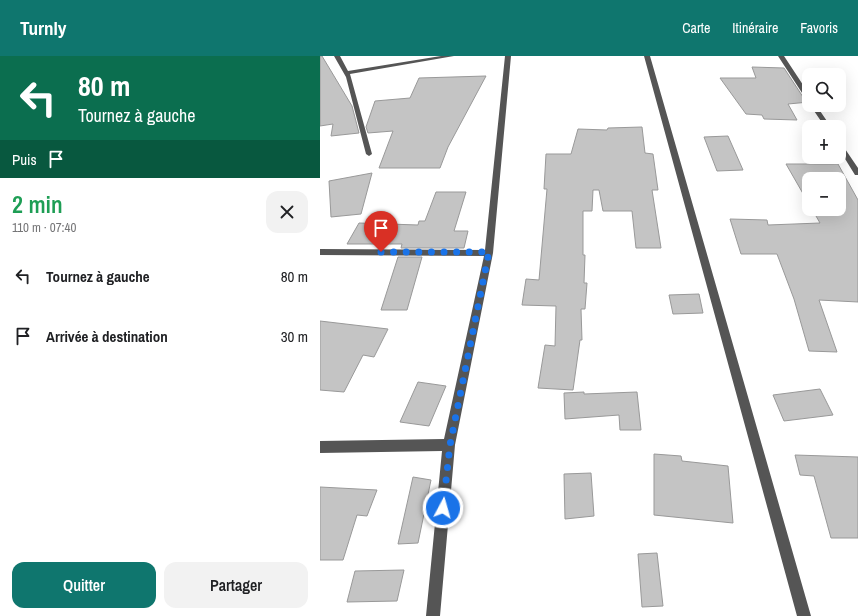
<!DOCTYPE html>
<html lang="fr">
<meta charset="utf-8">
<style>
body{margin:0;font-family:"Archivo Narrow",sans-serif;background:#f2f2f2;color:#202124;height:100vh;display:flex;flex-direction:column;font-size:15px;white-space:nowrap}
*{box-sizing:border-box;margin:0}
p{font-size:13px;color:#757577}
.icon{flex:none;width:22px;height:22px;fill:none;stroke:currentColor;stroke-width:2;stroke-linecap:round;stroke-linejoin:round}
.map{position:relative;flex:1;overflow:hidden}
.sheet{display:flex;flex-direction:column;background:#fff;width:320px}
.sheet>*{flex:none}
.top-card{background:#0b6e4f;color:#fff;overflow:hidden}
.tools{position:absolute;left:482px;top:12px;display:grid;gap:8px}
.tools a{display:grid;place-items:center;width:44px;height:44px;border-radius:8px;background:#fff;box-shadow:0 4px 16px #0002;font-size:20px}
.pin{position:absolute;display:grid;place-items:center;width:34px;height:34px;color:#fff;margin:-41px -17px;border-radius:50% 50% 50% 0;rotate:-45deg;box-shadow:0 0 4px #0007}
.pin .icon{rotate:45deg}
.me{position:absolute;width:44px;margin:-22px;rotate:6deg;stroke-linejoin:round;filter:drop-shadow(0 0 3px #0008)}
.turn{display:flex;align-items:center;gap:14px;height:84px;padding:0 12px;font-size:18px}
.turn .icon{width:52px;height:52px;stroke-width:2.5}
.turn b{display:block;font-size:28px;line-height:34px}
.then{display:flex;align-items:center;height:38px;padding:0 12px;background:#0003;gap:8px;font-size:15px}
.round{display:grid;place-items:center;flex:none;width:42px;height:42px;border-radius:12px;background:#f2f2f2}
.overview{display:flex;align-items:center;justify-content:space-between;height:68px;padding:0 12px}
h1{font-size:24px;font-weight:600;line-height:30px;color:#1e9e55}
.primary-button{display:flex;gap:8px;margin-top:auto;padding:8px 12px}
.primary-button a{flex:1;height:46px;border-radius:12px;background:#0f766e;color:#fff;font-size:16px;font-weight:600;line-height:46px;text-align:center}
.primary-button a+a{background:#f2f2f2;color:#202124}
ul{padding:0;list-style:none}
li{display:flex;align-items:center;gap:12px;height:60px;padding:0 12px}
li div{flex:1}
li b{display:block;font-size:15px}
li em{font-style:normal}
header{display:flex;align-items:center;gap:24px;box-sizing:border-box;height:56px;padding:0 20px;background:#0f766e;color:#fff}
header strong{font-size:19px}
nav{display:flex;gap:22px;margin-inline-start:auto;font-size:14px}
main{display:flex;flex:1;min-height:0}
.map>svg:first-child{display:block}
.building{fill:#c4c4c4;stroke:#999}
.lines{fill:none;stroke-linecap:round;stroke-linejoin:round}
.minor{fill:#555;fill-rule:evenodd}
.route{stroke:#1a73e8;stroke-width:7;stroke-dasharray:0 12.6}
</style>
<header>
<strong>Turnly</strong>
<nav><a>Carte</a><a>Itinéraire</a><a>Favoris</a></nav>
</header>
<main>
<section class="sheet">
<div class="top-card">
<div class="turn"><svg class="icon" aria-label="left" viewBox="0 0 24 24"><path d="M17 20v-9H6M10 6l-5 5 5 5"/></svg><div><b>80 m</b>Tournez à gauche</div></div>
<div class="then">Puis<svg class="icon" aria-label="arrive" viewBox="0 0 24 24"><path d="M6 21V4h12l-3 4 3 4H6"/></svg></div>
</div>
<div class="overview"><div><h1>2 min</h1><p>110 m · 07:40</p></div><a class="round"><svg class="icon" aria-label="close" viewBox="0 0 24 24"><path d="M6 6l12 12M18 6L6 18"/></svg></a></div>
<ul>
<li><svg class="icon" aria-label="left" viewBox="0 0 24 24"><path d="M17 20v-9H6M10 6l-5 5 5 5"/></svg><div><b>Tournez à gauche</b></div><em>80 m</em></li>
<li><svg class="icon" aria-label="arrive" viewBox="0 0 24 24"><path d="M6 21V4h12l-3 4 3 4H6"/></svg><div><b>Arrivée à destination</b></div><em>30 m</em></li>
</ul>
<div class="primary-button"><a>Quitter</a><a>Partager</a></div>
</section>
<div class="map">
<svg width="538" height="560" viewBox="0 0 538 560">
<rect width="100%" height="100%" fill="#fff"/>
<path class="building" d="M0 0H2L32 50 39 77 11 80 13 68 0 70Z
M432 11 464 12 485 44 489 46 468 48 477 64 444 63 442 59 426 58 400 22H436Z
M166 20 128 91 120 112H59L73 75 48 77 46 71 55 45 90 42 99 22Z
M322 71 325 97 333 98 338 134H332L341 192H316L312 155H283L279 134H273L272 155H263V199H265L264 227H267L265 253H261L262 284H260L253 334 218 332 225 289 235 290 236 250 202 249 206 223 219 224 227 133H224L226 98H251L258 73 287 74 288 72Z
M408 80 423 114 397 115 384 81Z
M466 108H518L538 144V246L499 244 517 296 489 295 474 243 457 198H421L410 163 447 164 448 169 500 167 492 153H519V123H489V148Z
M52 117 41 158 11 161 9 125Z
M116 136H146L134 175H148L144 192H81L82 188H27L39 167 98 169 99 165H105Z
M78 201H102L87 254H61Z
M379 238 383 257 353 258 349 239Z
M0 265 68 273 54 301 43 299 24 336 0 334Z
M98 326 126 330 109 370 80 366Z
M500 333 513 359 464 365 453 339Z
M264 336V338L317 336 321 374H300L299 359 245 363 244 337Z
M334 398 361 400 362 405 408 410 413 467 334 459Z
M475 399 538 401V482H511L494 420 480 419Z
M271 417 274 460 245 463 244 418Z
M93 421 111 424 98 487 78 488Z
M0 431 57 434 47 460 37 459 23 504H0Z
M337 497 343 550 322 551 318 498Z
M84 514 77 545 27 546 35 515Z"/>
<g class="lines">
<path class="minor" d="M14 0H20L28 15 121 0H134L30 18 52 98 49 100 46 98 26 21Z
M185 0H191L173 197 135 389 120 560H106L122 395 0 397V385L124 383 164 200 0 199V193L165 194Z
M324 0H330L491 560H477Z
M458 0H464L489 38V45L486 43Z
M490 49H496L511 71H505Z
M519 86 521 87 538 112V119H535L519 93Z"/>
</g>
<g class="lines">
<path class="route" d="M61 196H169L130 389 123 452"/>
</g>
</svg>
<div class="tools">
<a><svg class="icon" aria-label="search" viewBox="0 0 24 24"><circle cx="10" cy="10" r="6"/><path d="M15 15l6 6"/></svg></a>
<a>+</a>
<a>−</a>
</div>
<div class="pin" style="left:61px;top:196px;background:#d93025"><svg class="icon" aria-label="arrive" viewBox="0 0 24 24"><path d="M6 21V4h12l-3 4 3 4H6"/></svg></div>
<svg class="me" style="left:123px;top:452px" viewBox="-20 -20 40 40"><circle r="17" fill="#1a73e8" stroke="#fff" stroke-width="3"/><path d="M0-11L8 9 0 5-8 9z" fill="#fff"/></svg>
</div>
</main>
